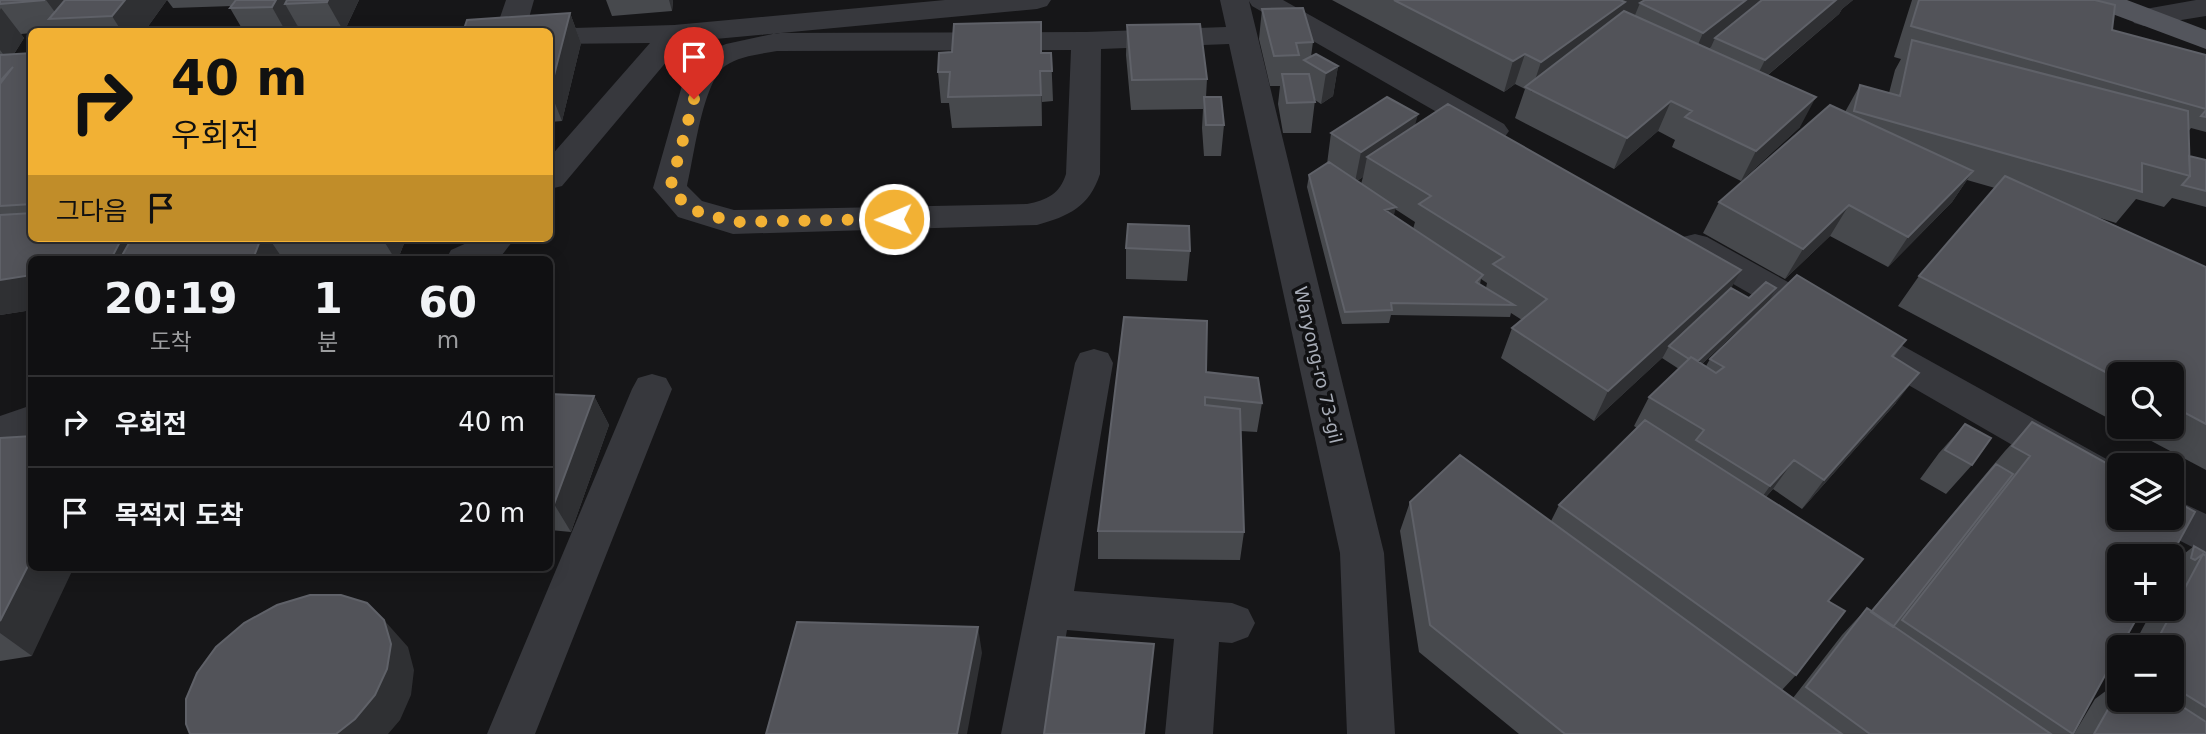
<!DOCTYPE html>
<html lang="ko">
<meta charset="utf-8">
<style>
body{margin:0;font-family:"DejaVu Sans","Noto Sans KR",sans-serif;background:#19191b;color:#f1f3f6;height:100vh;display:flex;flex-direction:column;font-size:26px;white-space:nowrap}
*{box-sizing:border-box;margin:0}
p{font-size:23px;color:#9c9d9f}
.icon{flex:none;width:38px;height:38px;fill:none;stroke:currentColor;stroke-width:2;stroke-linecap:round;stroke-linejoin:round}
.map{position:relative;flex:1;overflow:hidden}
.panel{position:absolute;left:28px;top:256px;width:525px;height:315px;display:flex;flex-direction:column;background:#101012;border-radius:10px;box-shadow:0 4px 18px #0003,0 0 0 2px #303032}
.panel>*{flex:none}
.guide{position:absolute;left:28px;top:28px;width:525px;height:214px;border-radius:10px;box-shadow:0 4px 18px #0003,0 0 0 2px #303032;background:#f2b134;color:#111;overflow:hidden}
.controls{position:absolute;left:2107px;top:362px;display:grid;gap:14px}
.controls a{display:grid;place-items:center;width:77px;height:77px;border-radius:10px;background:#101012;box-shadow:0 4px 18px #0003,0 0 0 2px #303032;font-size:35px}
.pin{position:absolute;display:grid;place-items:center;width:60px;height:60px;color:#fff;margin:-72px -30px;border-radius:50% 50% 50% 0;rotate:-45deg;box-shadow:0 0 7px #0007}
.pin .icon{rotate:45deg}
.me{position:absolute;width:77px;margin:-38px;rotate:269deg;stroke-linejoin:round;filter:drop-shadow(0 0 5px #0008)}
.turn{display:flex;align-items:center;gap:24px;height:147px;padding:0 28px;font-size:32px}
.turn .icon{width:91px;height:91px;stroke-width:2.5}
.turn b{display:block;font-size:49px;line-height:60px}
.then{display:flex;align-items:center;height:66px;padding:0 28px;background:#0003;gap:14px;font-size:26px}
.eta{display:flex;justify-content:space-evenly;align-items:center;height:119px;text-align:center}
.eta b{font-size:42px;font-weight:600;line-height:49px}
ul{padding:0;list-style:none}
li{display:flex;align-items:center;gap:21px;height:91px;padding:0 28px;border-top:2px solid #303032}
li div{flex:1}
li b{display:block;font-size:26px}
li em{font-style:normal}
.map>svg:first-child{display:block}
.lines{fill:none;stroke-linecap:round;stroke-linejoin:round}
.minor{fill:#37383d;fill-rule:evenodd}
.major{fill:#53555c;fill-rule:evenodd}
.wall{fill:#47494d;fill-rule:evenodd}
.shaded-wall{fill:#2f3033}
.building{fill:#525359;stroke:#5f6168;stroke-width:2}
.route{stroke:#f2b134;stroke-width:12;stroke-dasharray:0 21.6}
.labels{text-anchor:middle;stroke-width:7;stroke-linejoin:round;paint-order:stroke}
.street-label{font-size:18px;fill:#a8adb8;stroke:#111113}
</style>
<div class="map">
<svg width="2206" height="734" viewBox="0 0 2206 734">
<rect width="100%" height="100%" fill="#161618"/>
<g class="lines">
<path class="minor" d="M506 0H534L525 32H495Z
M945 0H1051L1047 6 1037 9 683 42 562 186 550 189V157L650 43 550 44V32H538L540 29 674 25Z
M1220 0H1283L1504 124 1509 131 1504 138 1493 141 1482 138 1252 6 1249 1 1384 553 1395 734H1347L1340 553 1229 44 1101 49 1100 174C1089 207 1069 216 1037 225L733 234 678 217 653 188 683 82 703 54 726 44 777 33 1086 32 1226 27ZM1071 50 1066 174C1060 194 1047 200 1027 204L734 210 702 201 687 186C694 158 702 84 725 66 739 56 760 54 777 51Z
M2196 0H2206V16L2144 26 2134 23 2130 17 2134 11Z
M1695 234 1707 237 2119 466V503L2104 498 1683 255 1677 246 1683 237Z
M478 238H515L499 259H446L451 250Z
M1094 349 1108 353 1113 363 1074 591 1232 603 1248 609 1255 623 1248 637 1232 643 1219 642 1213 734H1165L1174 639 1067 630 1049 734H1001L1075 363 1080 353Z
M652 374 666 378 672 389 535 734H487L632 389 638 378Z
M32 405V437L0 448V416Z
M2172 498 2206 514V554L2157 529 2152 518H2172Z"/>
<path class="major" d="M2087 0H2127L2206 30V49L2091 6Z"/>
</g>
<path class="wall" d="M0 0H167L144 32 58 31 32 32V33L21 34 24 38 14 54 32 53V238H439L405 241 398 259H32V310L0 315Z
M167 0H359L344 32H300L297 25 293 32H244L230 8 232 6 173 8Z
M606 0H673L672 11 612 16Z
M1332 0H1853L1842 9 1839 14 1768 75 1800 127 1741 181 1672 147 1675 140 1658 131 1614 169 1515 118 1525 89 1515 84 1504 92Z
M1912 0H2095L2112 30 2206 55V132L2191 128 2188 132 2189 156 2206 160V207L2172 198 2164 207 2136 199 2116 223 2097 217 2206 267V470L2125 427H2172V374H2119V424L1898 306 1919 276 1995 188 1967 180 1952 202 1888 267 1830 236 1785 279 1703 233 1719 202 1845 112 1860 85 1889 93 1895 70 1901 59 1894 57Z
M1262 9 1313 42 1311 57 1338 66 1333 96 1321 104 1315 100 1311 133H1283L1278 104 1280 86H1270L1259 39Z
M570 13 581 43 562 121 550 122V32Z
M1127 25 1207 79 1206 97 1224 125 1221 156H1204L1202 128 1203 109 1131 110 1126 55Z
M1042 53H1051L1053 101 1042 102V126L952 128 949 103H941L938 72Z
M1415 125 1731 288 1749 298 1769 301 1702 364 1706 366 1710 359 1906 340 1894 357 1896 403 1802 509 1773 489 1766 497 1828 601 1796 675 1782 690 1793 698 1842 635 1867 608 1871 611 2005 451 2032 422 2073 734H1519L1419 652 1400 531 1410 502 1551 521 1559 505 1637 428 1634 426 1649 397 1679 369 1662 358 1663 357 1594 421 1501 358 1512 328 1522 320 1511 313 1510 317 1391 315 1389 323 1342 324 1307 187 1309 175 1327 164 1331 133ZM1363 177 1361 184 1357 181ZM1395 209 1415 222 1413 229 1393 216ZM1481 279 1487 283 1486 288 1480 284Z
M1126 248 1190 251 1187 281 1126 279Z
M1206 372 1262 403 1257 432 1240 431 1244 532 1240 560 1098 559V531Z
M550 394 594 396 609 425 571 532 550 530Z
M1965 424 1972 465 1946 494 1920 479 1939 453Z
M0 438 32 656 0 661Z
M2194 546 2206 553V734H2074L2095 699 2111 687 2119 671V700H2172V648H2132L2153 609H2172V579L2181 572 2177 569 2180 557Z"/>
<path class="shaded-wall" d="M46 0H89L60 19Z
M125 0H167L144 32H122L112 16Z
M276 0H312L285 4 297 25 293 32H286L272 7Z
M328 0H359L344 32 327 2Z
M669 0H673L672 11Z
M1623 0H1662L1640 3 1635 15 1617 24 1614 32 1531 92 1541 62 1621 5Z
M1746 0H1772L1715 38 1711 47 1690 63 1703 33Z
M1836 0H1853L1842 9 1839 14 1750 90 1765 60Z
M1 8 24 38 9 62 0 50V10Z
M570 13 581 43 562 121 550 91Z
M1525 54 1515 84 1504 92 1513 61Z
M1338 66 1333 96 1321 104 1326 73Z
M1040 71 1042 102V126L1041 95Z
M1816 97 1800 127 1741 181 1756 151Z
M1671 101 1658 131 1614 169 1627 138Z
M1418 114 1410 145 1367 157 1363 177 1355 182 1361 152Z
M1973 171 1952 202 1888 267 1908 237Z
M1849 205 1830 236 1785 279 1803 249Z
M1396 207 1393 219 1385 210Z
M122 238H162L152 259H111Z
M261 238H295L270 240 283 259H253Z
M382 238H403L405 241 398 259H395Z
M1741 270 1725 300 1669 346 1663 357 1594 421 1608 391Z
M32 275V310L0 315V280Z
M1776 288 1769 301 1689 376 1696 363Z
M1919 373 1896 403 1802 509 1824 480Z
M594 396 609 425 571 532 554 504Z
M1794 460 1773 489 1750 514 1770 486Z
M32 558V567H74L32 656 0 633V621Z
M384 620 408 647 414 670 411 695 400 720 388 734H336Z
M978 627 982 653 967 734H957Z
M1154 644 1145 734H1144Z"/>
<path class="building" d="M0 0H45L0 4Z
M65 0H125L112 16 49 19Z
M236 0H276L272 7 230 8Z
M287 0H328L327 2 285 4Z
M1394 0H1620L1625 2 1541 62 1525 54 1513 61Z
M1645 0H1746L1703 33 1640 3Z
M1762 0H1836L1765 60 1715 38Z
M1919 0H2095L2115 5 2112 30 2206 55V109L1911 26Z
M1303 8 1313 42 1296 43 1299 55 1274 56 1262 9Z
M1624 11 1816 97 1756 151 1685 117 1692 111 1671 101 1627 138 1525 87Z
M570 13 550 91V32H463L467 20Z
M1041 22V53H1051L1052 71H1040L1041 95 948 97 950 72H938L939 53 952 52 954 24Z
M1200 24 1207 79 1132 80 1127 25Z
M1912 40 2188 111 2190 176 2142 163V192L1854 111 1860 85 1900 96Z
M32 53V204L0 206V84L13 67 0 81V55Z
M1316 54 1338 66 1326 73 1304 60Z
M1282 74H1309L1315 102 1287 103Z
M1204 97H1221L1224 125H1206Z
M1387 97 1418 114 1361 152 1331 133Z
M1448 104 1741 270 1608 391 1512 328 1547 299 1493 264 1504 257 1419 204 1431 196 1367 157Z
M1830 105 1973 171 1908 237 1849 205 1803 249 1719 202Z
M2206 110V117L2201 116Z
M2189 156 2206 160V191L2182 185 2190 176Z
M1329 162 1396 207 1385 210 1483 275 1476 282 1514 305 1391 303 1392 310 1345 312 1309 175Z
M2005 176 2206 267V424L2172 406V374H2119V379L1919 276Z
M32 213V238H122L111 259H32V275L0 280V215Z
M1128 224 1189 226 1190 251 1126 248Z
M132 238H261L253 259H120Z
M271 238H298L270 240Z
M1797 275 1906 340 1892 356 1919 373 1824 480 1794 460 1770 486 1696 440 1704 430 1649 397 1691 357 1716 373 1724 367 1710 359Z
M1766 282 1776 288 1698 361 1691 357 1689 359 1669 346 1731 288 1749 298Z
M1124 317 1207 321 1206 372 1258 378 1262 403 1205 397V405L1240 409 1244 532 1098 531Z
M550 394 594 396 554 504 550 503Z
M1645 420 1863 559 1828 601 1845 611 1796 675 1559 505Z
M2032 422 2119 470V518H2172V499L2195 512 2171 556H2119V609H2142L2120 648H2119V650L2073 734 1902 620 2030 456 2012 446Z
M1965 424 1991 438 1972 465 1945 450Z
M32 436V558L0 621V438Z
M1460 455 1842 734H1565L1430 625 1410 502Z
M1996 464 2013 474 1893 627 1871 612Z
M2194 546 2206 553V556L2203 554 2195 560 2191 558Z
M2203 554 2206 556V707L2172 686V648H2153Z
M310 595H341L367 603 384 620 391 644 387 669 375 695 355 719 336 734H190L186 724V699L197 673 216 647 244 623 277 605Z
M1867 608 2051 734H1870L1806 687Z
M797 622 978 627 957 734H766Z
M1058 637 1154 644 1144 734H1044Z
M2119 690V700H2172L2206 722V734H2094Z"/>
<g class="lines">
<path class="route" d="M694 99 670 188 690 209 733 222 894 219"/>
</g>
<g class="labels">
<g class="street-label">
<text transform="translate(1318 365) rotate(77)" y="6">Waryong-ro 73-gil</text>
</g>
</g>
</svg>
<div class="controls">
<a><svg class="icon" aria-label="search" viewBox="0 0 24 24"><circle cx="10" cy="10" r="6"/><path d="M15 15l6 6"/></svg></a>
<a><svg class="icon" aria-label="layers" viewBox="0 0 24 24"><path d="M12 4l9 5-9 5-9-5zM3 14l9 5 9-5"/></svg></a>
<a>+</a>
<a>−</a>
</div>
<div class="pin" style="left:694px;top:99px;background:#d93025"><svg class="icon" aria-label="arrive" viewBox="0 0 24 24"><path d="M6 21V4h12l-3 4 3 4H6"/></svg></div>
<svg class="me" style="left:894px;top:219px" viewBox="-20 -20 40 40"><circle r="17" fill="#f2b134" stroke="#fff" stroke-width="3"/><path d="M0-11L8 9 0 5-8 9z" fill="#fff"/></svg>
<div class="guide">
<div class="turn"><svg class="icon" aria-label="right" viewBox="0 0 24 24"><path d="M7 20v-9h11M14 6l5 5-5 5"/></svg><div><b>40 m</b>우회전</div></div>
<div class="then">그다음<svg class="icon" aria-label="arrive" viewBox="0 0 24 24"><path d="M6 21V4h12l-3 4 3 4H6"/></svg></div>
</div>
<section class="panel">
<div class="eta">
<div><b>20:19</b><p>도착</p></div>
<div><b>1</b><p>분</p></div>
<div><b>60</b><p>m</p></div>
</div>
<ul>
<li><svg class="icon" aria-label="right" viewBox="0 0 24 24"><path d="M7 20v-9h11M14 6l5 5-5 5"/></svg><div><b>우회전</b></div><em>40 m</em></li>
<li><svg class="icon" aria-label="arrive" viewBox="0 0 24 24"><path d="M6 21V4h12l-3 4 3 4H6"/></svg><div><b>목적지 도착</b></div><em>20 m</em></li>
</ul>
</section>
</div>
